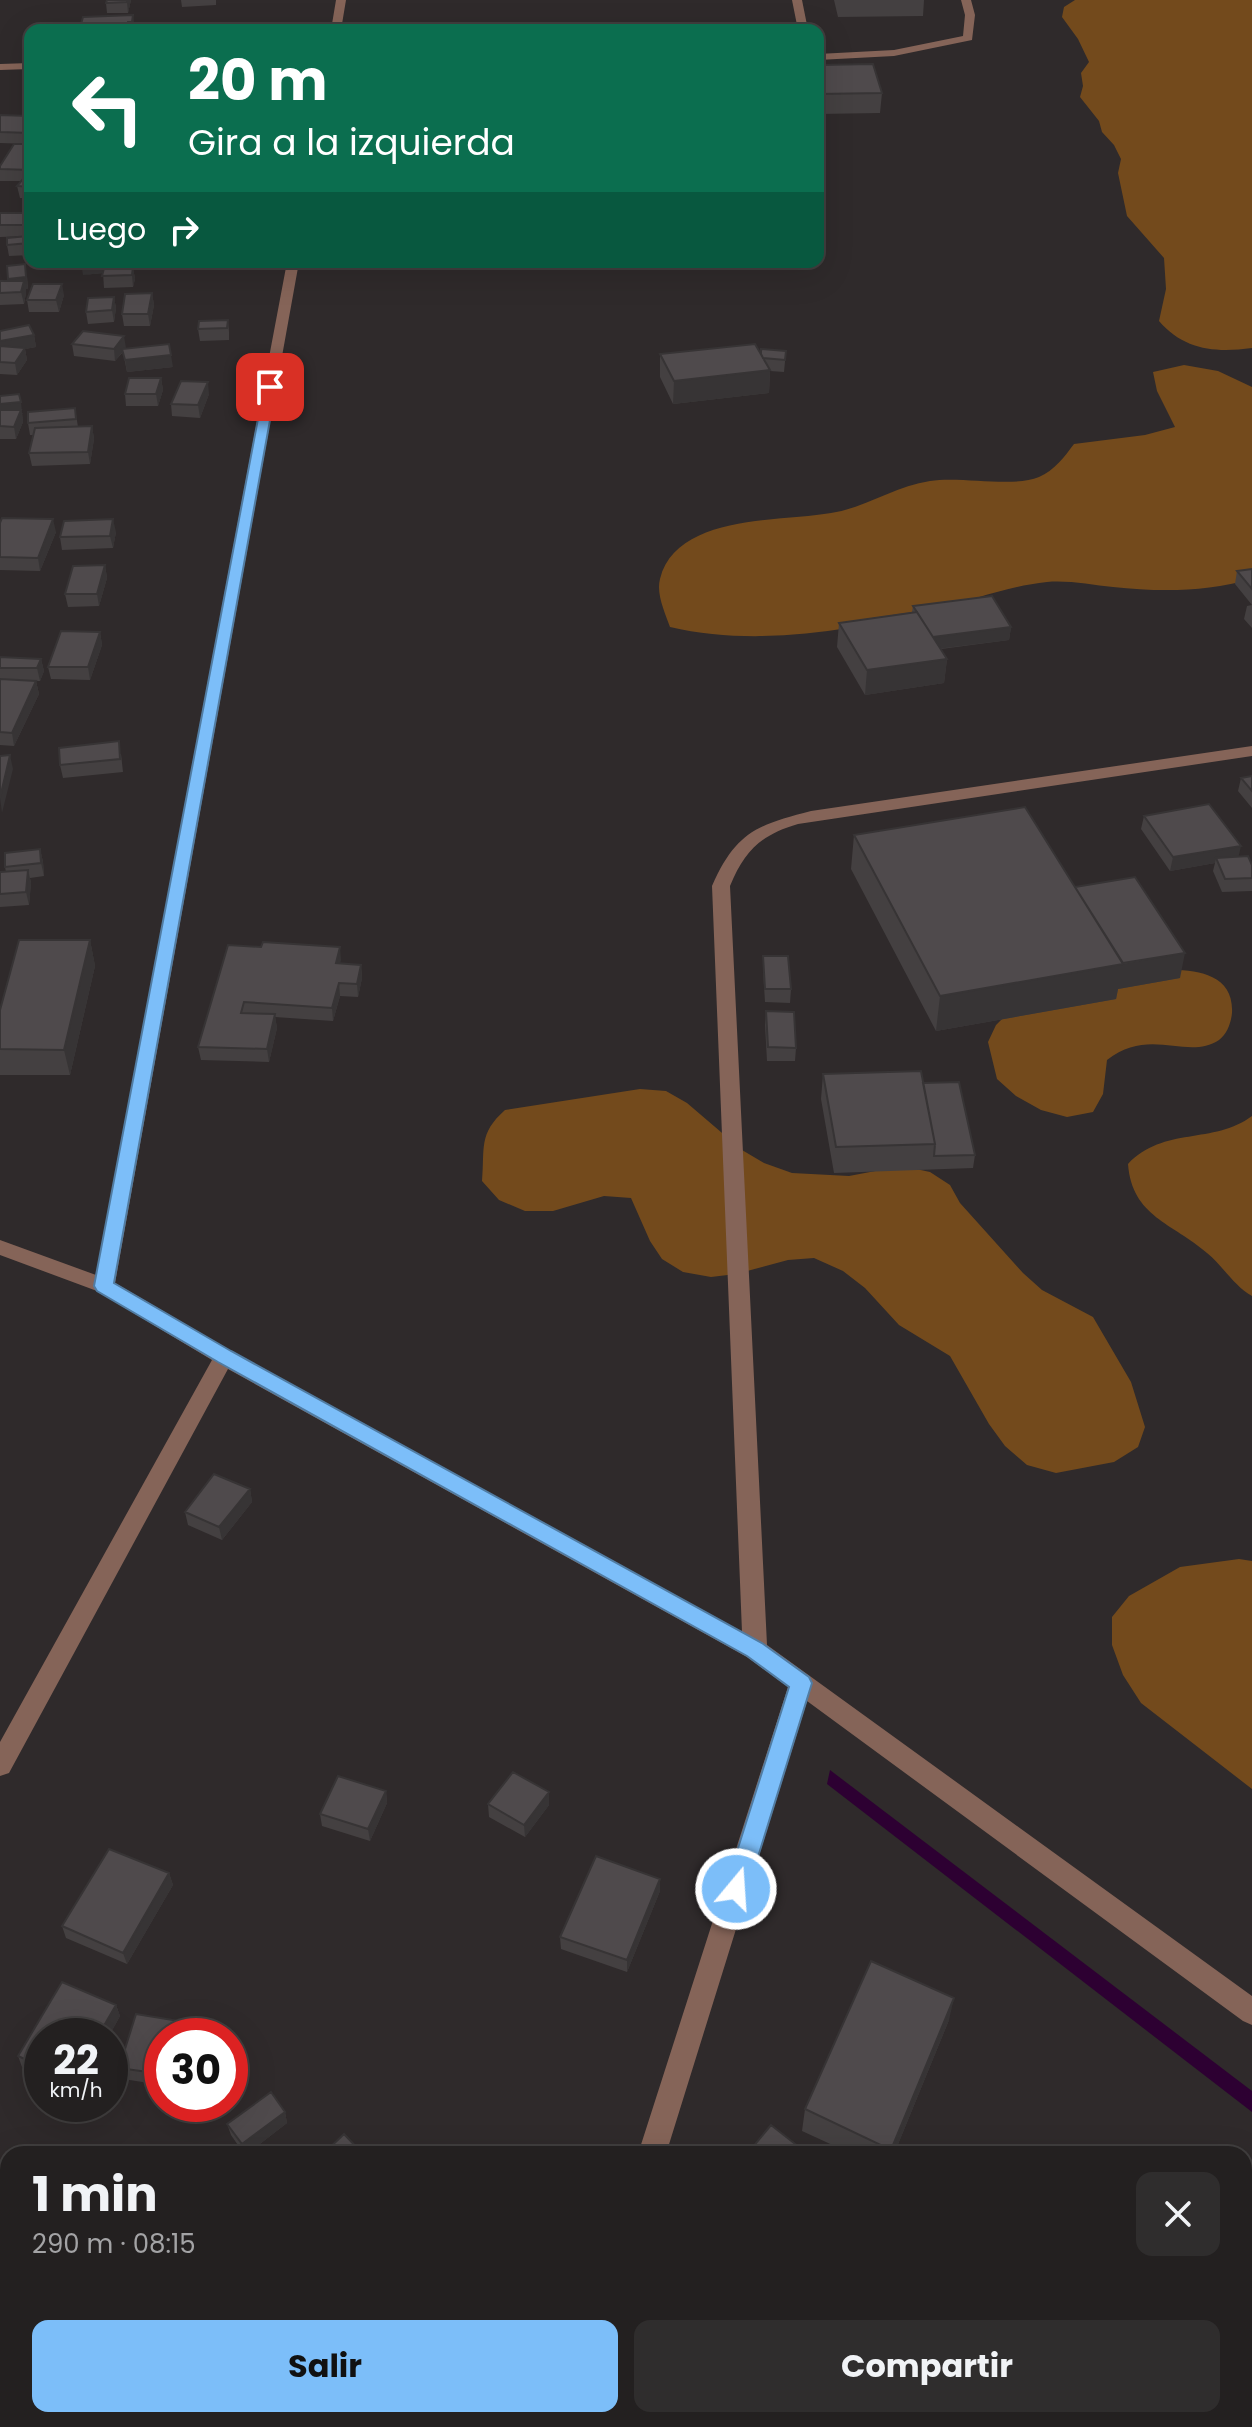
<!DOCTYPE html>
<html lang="es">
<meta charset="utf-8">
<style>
body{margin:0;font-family:Poppins,sans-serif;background:#2f2d2d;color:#f1f3f6;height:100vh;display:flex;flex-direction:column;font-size:30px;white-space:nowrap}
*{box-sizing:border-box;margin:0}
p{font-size:26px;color:#a3a3a5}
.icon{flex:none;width:44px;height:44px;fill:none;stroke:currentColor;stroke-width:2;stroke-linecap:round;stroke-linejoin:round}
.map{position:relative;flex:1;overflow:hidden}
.sheet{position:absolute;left:0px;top:2146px;width:1252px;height:282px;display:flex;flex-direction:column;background:#232020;border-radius:24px 24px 0 0;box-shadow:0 8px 32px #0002,0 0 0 2px #403e3e}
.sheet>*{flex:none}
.banner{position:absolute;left:24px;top:24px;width:800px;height:244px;border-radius:16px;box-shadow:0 8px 32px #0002,0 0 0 2px #403e3e;background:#0b6e4f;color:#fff;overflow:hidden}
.speed{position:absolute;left:24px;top:2018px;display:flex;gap:16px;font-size:40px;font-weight:700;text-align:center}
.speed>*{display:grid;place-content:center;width:104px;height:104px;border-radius:50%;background:#232020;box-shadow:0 8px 32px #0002,0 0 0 2px #403e3e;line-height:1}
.speed small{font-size:20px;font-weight:400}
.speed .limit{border:12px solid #d22;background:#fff;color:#111}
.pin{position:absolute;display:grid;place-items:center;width:68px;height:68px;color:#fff;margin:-34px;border-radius:16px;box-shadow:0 4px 12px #0006}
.me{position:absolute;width:88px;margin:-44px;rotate:18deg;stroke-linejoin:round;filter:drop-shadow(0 0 6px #0008)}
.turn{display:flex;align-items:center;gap:28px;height:168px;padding:0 32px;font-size:36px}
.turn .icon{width:104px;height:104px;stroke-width:2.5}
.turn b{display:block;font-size:56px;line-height:68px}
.then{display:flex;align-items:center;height:76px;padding:0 32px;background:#0003;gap:16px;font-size:30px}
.round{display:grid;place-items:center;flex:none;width:84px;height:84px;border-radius:16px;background:#2f2d2d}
.overview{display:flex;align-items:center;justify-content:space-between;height:136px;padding:0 32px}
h1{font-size:48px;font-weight:700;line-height:60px}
.cta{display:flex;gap:16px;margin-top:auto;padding:16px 32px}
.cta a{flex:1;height:92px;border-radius:16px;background:#7cbef9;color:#111;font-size:32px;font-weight:700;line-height:92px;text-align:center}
.cta a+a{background:#2f2d2d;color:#f1f3f6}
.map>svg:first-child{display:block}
.green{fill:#734a1c}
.water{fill:#2d0032}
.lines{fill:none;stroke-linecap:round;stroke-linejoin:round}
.minor{fill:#856458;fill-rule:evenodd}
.wall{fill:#444041}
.shaded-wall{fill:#373435}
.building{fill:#4f4a4c;stroke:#373435;stroke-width:2}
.route{fill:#7cbef9;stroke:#517ca2;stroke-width:2}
</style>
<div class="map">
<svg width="1252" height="2427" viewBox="0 0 1252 2427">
<rect width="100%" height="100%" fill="#2f2a2b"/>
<path class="green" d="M1075 0H1252V348C1215 353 1184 350 1159 321L1166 289 1164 258 1127 216 1118 173 1121 159 1114 145 1102 132 1099 121 1080 97 1083 86 1081 73 1089 62 1078 39 1062 17 1064 7Z
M1184 365 1218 371 1252 387V579C1206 592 1160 592 1113 587 1092 585 1068 580 1047 582 1008 586 972 600 935 610 850 631 756 647 670 627 665 613 656 594 660 579 676 514 781 522 831 513 865 508 895 486 930 481 961 476 1013 488 1039 477 1054 471 1065 456 1074 444L1145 435 1175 427 1157 391 1153 372Z
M1172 970C1202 970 1234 977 1232 1013 1231 1023 1227 1034 1219 1040 1187 1061 1150 1026 1107 1060L1103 1094 1093 1112 1067 1117 1041 1110 1016 1096 997 1079 988 1042 996 1025 1010 1011Z
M640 1089 666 1091 687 1103 742 1150 764 1163 792 1173 849 1176 902 1166 930 1172 950 1185 960 1203 1023 1273 1042 1290 1093 1317 1131 1382 1145 1427 1138 1447 1114 1462 1056 1473 1027 1465 1005 1446 989 1424 950 1356 899 1325 865 1288 843 1271 814 1258 788 1260 736 1274 711 1277 683 1272 662 1259 650 1241 631 1198 604 1196 553 1211H525L499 1200 482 1181C485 1148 478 1134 505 1110Z
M1252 1116V1296C1234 1286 1223 1266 1207 1253 1173 1223 1132 1217 1128 1164 1164 1126 1213 1145 1252 1116Z
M1239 1559 1252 1561V1789L1141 1703 1123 1675 1112 1645V1617L1129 1596 1180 1567Z"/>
<path class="water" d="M830 1770 1252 2091V2112L827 1784Z"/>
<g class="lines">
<path class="minor" d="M336 0H346L341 30H331Z
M792 0H802L808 30H798Z
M961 0H971L975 15 972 40 894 56 818 60V54L894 50 963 36 965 15Z
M30 63V69L0 70V64Z
M287 262H299L115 1283 231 1351 742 1632 712 886C736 832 757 825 811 811L1252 746V756L798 824C761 835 745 850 730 886L767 1645 1252 1996V2025L1243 2021 807 1701 666 2154H638L788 1687 747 1657 228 1369 9 1773 0 1776V1742L212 1360 97 1291 0 1255V1240L96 1275Z
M0 2361 8 2364V2394L0 2391Z
M111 2420H158L161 2427H114Z
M553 2420H583L581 2427H551Z"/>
</g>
<path class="wall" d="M131 0 128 13H107L106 3Z
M181 0H216V5L182 7Z
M834 0H924L923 16 838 17Z
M133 15 134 30H82L81 24Z
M818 65 882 93 880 113 818 114Z
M0 115 30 116V144L0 143Z
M30 144V198H20L17 186 21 181H0V166Z
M0 213H30V236L0 237Z
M28 236 30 255 9 256 7 245Z
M133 267 135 279 133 287 104 288 103 273 83 275Z
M27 276 28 289H26V293L24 304 0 305V281H9Z
M152 293 154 305 150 326H124L122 314Z
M64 295 59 312H29L27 300Z
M114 297 116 308 114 322 88 324 86 312Z
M228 320 229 332V340L200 341 198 329Z
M0 331 34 335 36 347 25 349 27 360 17 375 0 374Z
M72 344 126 349 173 367 127 372 123 352 115 361 74 356Z
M786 351 784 372 770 371 769 393 673 404 660 377V354H761Z
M161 378 163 390 158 406H126L125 394Z
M209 394 200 418 172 416 171 404Z
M0 396 23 414H22L23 422 16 439H0Z
M75 408 78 427 92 426 94 439 90 464 32 466 29 453 34 435H30L28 423Z
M0 523 56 532 40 571 0 570Z
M116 532 113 548 62 550 60 537Z
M105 565 107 578 99 606 68 607 65 594Z
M1252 569V605L1235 584 1237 571Z
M1252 605V628L1244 619 1247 606Z
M913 606 1011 627 1009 640 941 649 947 659 944 683 865 695 837 647 839 623 912 612Z
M100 632 102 645 90 680 51 679 48 667Z
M0 657 41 659 44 671 40 681H36L39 694 14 746 0 745Z
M121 754 123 772 63 778 60 765Z
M1252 776V808L1238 791 1241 778Z
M1144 816 1238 856 1252 865V891L1222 892 1213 871 1215 863 1170 871 1141 829Z
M854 835 1075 887 1180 978 1118 989 1116 999 936 1031 851 869Z
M40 849 43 862 44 876 30 878 31 883 29 905 0 907V872H6L5 867Z
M90 940 95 966 70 1075H0V1010Z
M261 947H340V964L361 965 362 978 358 997 340 996 333 1021 275 1017 277 1028 269 1062 201 1060 198 1047Z
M763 956 791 989 790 1003 765 1002 763 970Z
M766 1011 796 1048 795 1061H767L765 1025Z
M823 1074 923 1083 975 1155 973 1168 834 1173 821 1099Z
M250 1489 252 1502 222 1540 188 1525 185 1512Z
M386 1791 387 1803 370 1841 322 1826 320 1814Z
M488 1804 549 1805 525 1837 489 1817Z
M169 1873 173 1885 127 1964 66 1938 62 1926Z
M660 1879V1891L627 1972 561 1949 560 1937Z
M62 1982 116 2005 120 2016 109 2036H42V2076L22 2067 18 2056Z
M949 2020 894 2154H852L802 2131 805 2109Z
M179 2021 183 2033 162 2036V2085L123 2079 119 2068Z
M285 2112 287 2123 247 2154H244L231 2135 227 2124Z
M1252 2252V2427H1188L1191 2420H1244V2268Z
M194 2420H271L268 2427H208Z"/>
<path class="shaded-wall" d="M127 0H131L128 13 127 2Z
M95 262H132L135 279 133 287 132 275 133 270 83 275 81 263Z
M25 264 28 289H26V293L24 304 21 292 10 291 8 279Z
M62 284 64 295 59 312 56 300Z
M152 293 154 305 150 326 148 314Z
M114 297 116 308 114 322 112 310Z
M34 335 36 347 25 349 27 360 17 375 15 363 0 354V341Z
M124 336 126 348 115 361 114 349Z
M171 355 173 367 127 372 125 360Z
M770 370 769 393 673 404 674 381Z
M161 378 163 390 158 406 156 394Z
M208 382 209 394 200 418 198 405Z
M21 402 23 422 16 439 14 427 0 417V404Z
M92 426 94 439 90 464 88 452Z
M53 519 56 532 40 571 38 558Z
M113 519 116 532 113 548 110 536Z
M105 565 107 578 99 606 97 594Z
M1011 627 1009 640 929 650 930 637Z
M100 632 102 645 90 680 88 667Z
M41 659 44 671 40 681 37 668Z
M947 659 944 683 865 695 867 670Z
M36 681 39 694 14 746 12 733Z
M10 755 13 769 2 813 0 798Z
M1241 846 1238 859 1216 858 1215 863 1170 871 1173 857Z
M40 849 43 862 44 876 41 863Z
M28 870 31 883 29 905 26 892Z
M90 940 95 966 70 1075 64 1050Z
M340 947 341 960 337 977 336 963Z
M1185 953 1180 978 1118 989 1116 999 936 1031 940 996Z
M361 965 362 978 358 997 357 984Z
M339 983 340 996 333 1021 332 1008Z
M275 1014 277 1028 269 1062 267 1049Z
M250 1489 252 1502 222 1540 219 1527Z
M386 1791 387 1803 370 1841 368 1829Z
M549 1792V1805L525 1837 524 1825Z
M169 1873 173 1885 127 1964 123 1953Z
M660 1879V1891L627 1972V1960Z
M954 1998 949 2020 894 2154H890Z
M116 2005 120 2016 109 2036H98Z
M179 2021 183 2033 182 2036H175Z
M285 2112 287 2123 247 2154H245L242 2144Z
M8 2408V2420H12L9 2427H0Z
M263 2420H271L268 2427H260Z"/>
<path class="building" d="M107 0H127V2L106 3Z
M133 15 132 22H128L126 30H95V23L81 24 83 17Z
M873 64 882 93 818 94V65Z
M0 115 30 116V133L0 132Z
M14 144H30V170L0 169V166Z
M23 179H30V187L17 186Z
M0 213H30V225H0Z
M28 236 29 243 7 245V238Z
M25 264 26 277 8 279 7 266Z
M133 267 132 275 102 276 104 268Z
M0 281H24L21 292 0 293Z
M33 284H62L56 300H27Z
M152 293 148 314H122L125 294Z
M114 297 112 310 86 312 88 298Z
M228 320 227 328 198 329 199 321Z
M29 325 34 335 0 341V331Z
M83 331 124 336 114 349 72 344Z
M169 344 171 355 125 360 122 349Z
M755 344 770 370 674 381 660 354Z
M0 346 25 348 15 363 0 362Z
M761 349 786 351 785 360 763 358 761 354Z
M129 378H161L156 394H125Z
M181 381 208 382 198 405 171 404Z
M19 394 21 402 0 404V396Z
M75 408 76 419 28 423V412Z
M0 410H21L14 427 0 426Z
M92 426 88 452 29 453 35 428Z
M2 518 53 519 38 558 0 557V523Z
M113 519 110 536 60 537 64 521Z
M105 565 97 594H65L73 566Z
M1252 569V589L1237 571Z
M992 596 1011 627 933 637 913 606Z
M917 612 947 659 867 670 839 623Z
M61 631 100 632 88 667H48Z
M0 657 41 659 37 668H0Z
M0 679 36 681 12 733 0 732Z
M119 741 120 759 60 765 59 748Z
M10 755 0 798V756Z
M1252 776V791L1241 778Z
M1209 804 1241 846 1173 857 1144 816Z
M1025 807 1123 964 940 996 854 835Z
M40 849 41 863 5 867V853Z
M1248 856 1252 865V878L1225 879 1216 858Z
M28 870 26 892 0 894V872Z
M1135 877 1185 953 1123 963 1075 887Z
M19 940H90L64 1050 0 1049V1010Z
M263 942 340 947 336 963 361 965 357 984 339 983 332 1008 244 1002 241 1013 275 1014 267 1049 198 1047 228 945 261 947Z
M763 956H788L791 989H765Z
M766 1011 794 1012 796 1048 768 1047Z
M921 1071 935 1144 836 1147 823 1074Z
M959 1082 975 1155 934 1156 935 1144 923 1083Z
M214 1474 250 1489 219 1527 185 1512Z
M513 1772 549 1792 524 1825 488 1804Z
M338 1776 386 1791 368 1829 320 1814Z
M109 1849 169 1873 123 1953 62 1926Z
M596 1856 660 1879 627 1960 560 1937Z
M871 1961 954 1998 891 2150 805 2109Z
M62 1982 116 2005 98 2036H42V2067L18 2056Z
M136 2014 179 2021 175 2036H162V2074L119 2068Z
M271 2092 285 2112 242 2144 227 2124Z
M771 2125 808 2154H747Z
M344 2134 363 2154H323Z
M1244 2216 1252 2219V2239L1244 2265Z
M1252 2253V2427H1192L1194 2420H1244V2274Z
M0 2387 8 2390V2408L0 2425Z
M209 2420H263L260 2427H222Z"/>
<path class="route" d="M270 383 276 387 114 1283 231 1351 762 1643 809 1677 812 1683 748 1889 744 1897 736 1900 728 1897 725 1889 789 1687 747 1656 218 1362 97 1291 94 1286 264 387Z"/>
</svg>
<div class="speed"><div>22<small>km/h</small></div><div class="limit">30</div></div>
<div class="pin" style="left:270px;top:387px;background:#d93025"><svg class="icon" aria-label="arrive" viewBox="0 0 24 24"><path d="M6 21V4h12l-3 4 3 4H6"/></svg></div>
<svg class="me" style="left:736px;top:1889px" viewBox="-20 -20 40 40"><circle r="17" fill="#7cbef9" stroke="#fff" stroke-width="3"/><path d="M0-11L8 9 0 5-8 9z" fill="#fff"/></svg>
<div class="banner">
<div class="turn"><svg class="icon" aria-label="left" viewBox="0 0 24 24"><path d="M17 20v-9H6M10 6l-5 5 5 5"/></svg><div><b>20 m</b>Gira a la izquierda</div></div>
<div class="then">Luego<svg class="icon" aria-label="right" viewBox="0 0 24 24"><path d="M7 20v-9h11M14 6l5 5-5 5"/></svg></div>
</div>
<section class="sheet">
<div class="overview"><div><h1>1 min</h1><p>290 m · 08:15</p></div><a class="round"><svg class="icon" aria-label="close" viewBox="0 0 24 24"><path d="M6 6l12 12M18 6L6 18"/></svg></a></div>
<div class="cta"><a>Salir</a><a>Compartir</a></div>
</section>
</div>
